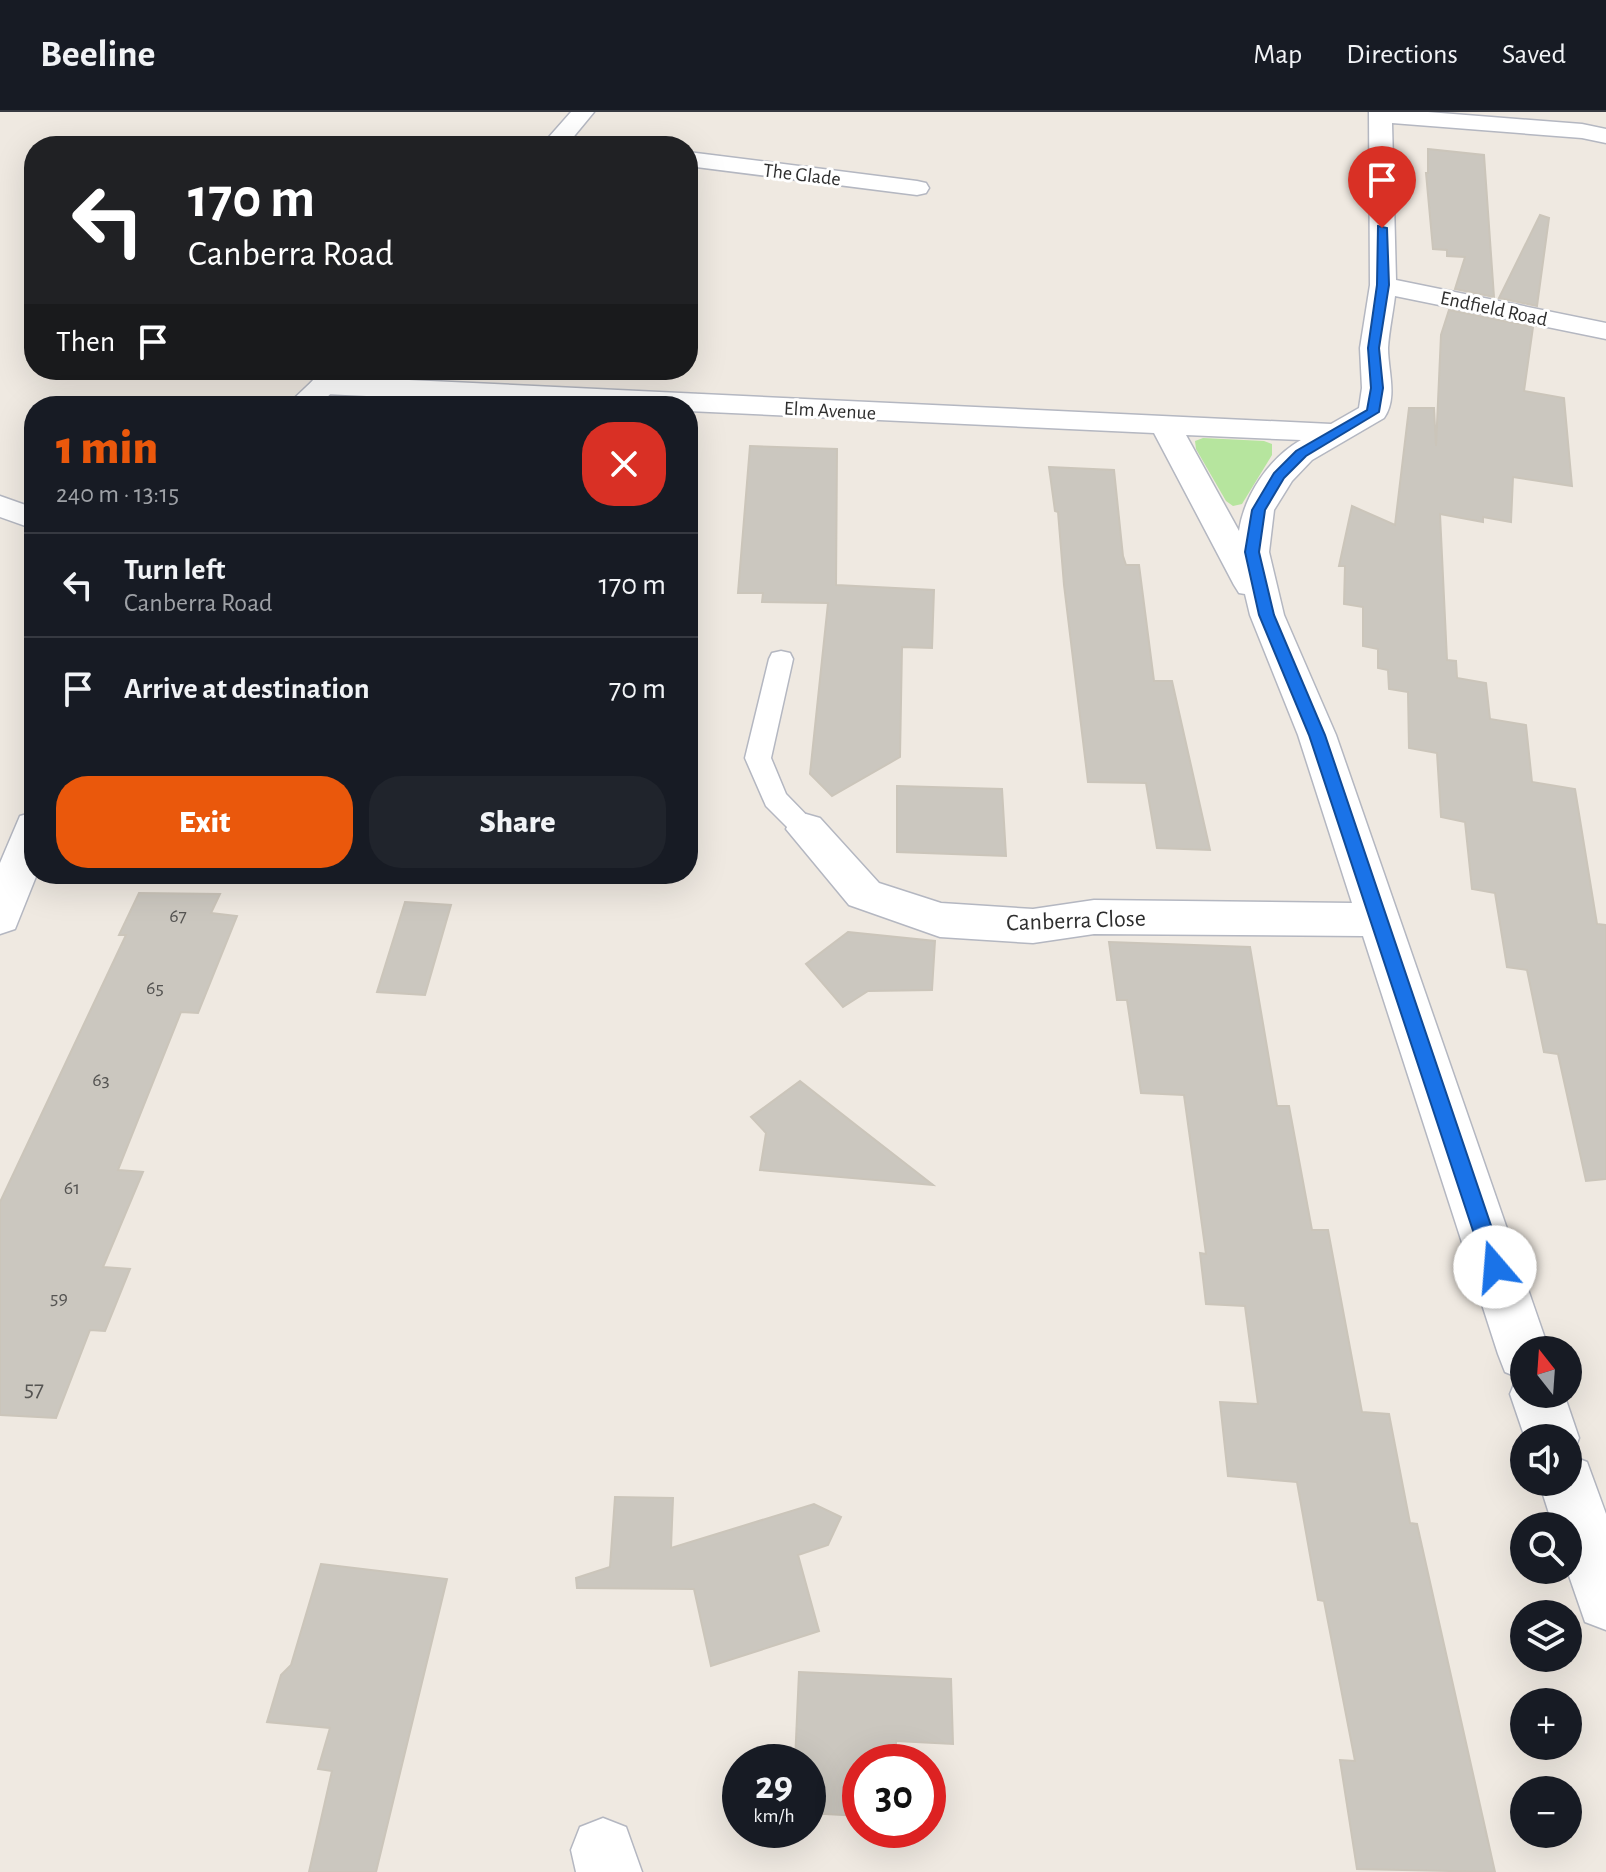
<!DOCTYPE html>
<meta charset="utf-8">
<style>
body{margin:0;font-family:"Alegreya Sans",sans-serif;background:#20242c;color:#f1f3f6;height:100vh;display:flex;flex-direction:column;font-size:30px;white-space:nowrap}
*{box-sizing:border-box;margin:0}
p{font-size:26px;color:#9ea1a6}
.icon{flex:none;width:44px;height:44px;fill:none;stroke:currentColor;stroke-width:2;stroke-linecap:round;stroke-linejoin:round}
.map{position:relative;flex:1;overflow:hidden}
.details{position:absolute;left:24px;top:284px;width:674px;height:488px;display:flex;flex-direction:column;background:#171b24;border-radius:32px;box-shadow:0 8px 32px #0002}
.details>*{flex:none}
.top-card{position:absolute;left:24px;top:24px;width:674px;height:244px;border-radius:32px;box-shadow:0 8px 32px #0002;background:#202124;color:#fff;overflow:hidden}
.needle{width:52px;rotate:343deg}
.controls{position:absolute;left:1510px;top:1224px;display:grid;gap:16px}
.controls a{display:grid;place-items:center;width:72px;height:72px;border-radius:50%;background:#171b24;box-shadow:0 8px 32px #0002;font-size:40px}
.speed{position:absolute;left:722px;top:1632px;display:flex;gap:16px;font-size:40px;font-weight:700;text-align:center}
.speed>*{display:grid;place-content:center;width:104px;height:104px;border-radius:50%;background:#171b24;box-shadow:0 8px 32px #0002;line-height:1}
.speed small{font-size:20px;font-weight:400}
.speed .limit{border:12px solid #d22;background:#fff;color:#111}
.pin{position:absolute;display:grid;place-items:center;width:68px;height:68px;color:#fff;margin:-82px -34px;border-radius:50% 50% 50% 0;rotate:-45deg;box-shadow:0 0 8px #0007}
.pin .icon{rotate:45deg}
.me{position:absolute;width:88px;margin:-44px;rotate:342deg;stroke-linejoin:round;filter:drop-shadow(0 0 6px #0008)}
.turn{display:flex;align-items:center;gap:28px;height:168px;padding:0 32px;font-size:36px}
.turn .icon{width:104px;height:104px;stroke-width:2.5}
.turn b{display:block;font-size:56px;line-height:68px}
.then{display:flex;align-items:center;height:76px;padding:0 32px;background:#0003;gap:16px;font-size:30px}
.round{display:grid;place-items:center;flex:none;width:84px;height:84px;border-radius:32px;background:#20242c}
.head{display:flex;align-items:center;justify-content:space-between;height:136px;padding:0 32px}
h1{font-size:48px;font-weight:800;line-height:60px;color:#ea580c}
.primary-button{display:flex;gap:16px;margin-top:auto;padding:16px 32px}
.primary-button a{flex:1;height:92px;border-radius:32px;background:#ea580c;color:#fff;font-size:32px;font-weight:800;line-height:92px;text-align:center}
.primary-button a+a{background:#20242c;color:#f1f3f6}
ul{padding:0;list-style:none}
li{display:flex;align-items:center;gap:24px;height:104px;padding:0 32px;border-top:2px solid #363941}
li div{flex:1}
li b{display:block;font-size:30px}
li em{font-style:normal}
header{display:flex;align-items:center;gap:48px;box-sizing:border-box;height:112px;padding:0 40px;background:#171b24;border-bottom:2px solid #363941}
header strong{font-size:38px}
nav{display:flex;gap:44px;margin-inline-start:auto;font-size:28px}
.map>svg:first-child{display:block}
.green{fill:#b6e59e}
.building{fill:#cbc7bf;stroke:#cbc5ba;stroke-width:2}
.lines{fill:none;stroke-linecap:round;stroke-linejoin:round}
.service-casing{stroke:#b4b7c1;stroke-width:3}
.minor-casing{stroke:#b4b7c1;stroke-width:3}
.tertiary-casing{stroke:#b4b7c1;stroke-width:3}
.service{fill:#fff;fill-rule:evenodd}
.minor{fill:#fff;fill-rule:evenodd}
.tertiary{fill:#fff;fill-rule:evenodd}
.route{fill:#1a73e8;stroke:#114b97;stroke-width:2}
.labels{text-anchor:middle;stroke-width:6;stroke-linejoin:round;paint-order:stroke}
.far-street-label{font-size:20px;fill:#2e2e2e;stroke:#fff}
.number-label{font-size:20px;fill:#555452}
.street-label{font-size:24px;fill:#2e2e2e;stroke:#fff}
.near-number-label{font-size:24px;fill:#555452}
</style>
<header>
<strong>Beeline</strong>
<nav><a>Map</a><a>Directions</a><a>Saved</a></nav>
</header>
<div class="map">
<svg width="1606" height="1760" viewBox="0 0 1606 1760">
<rect width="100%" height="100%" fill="#efe9e1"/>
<path class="green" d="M1203 326 1264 329 1272 332V343L1242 392 1233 394 1226 389 1196 337 1195 329Z"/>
<path class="building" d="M1428 37 1484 43 1494 185 1455 177 1465 145 1447 144V138L1433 137 1426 61H1428Z
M1540 103 1549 106 1537 194 1499 186Z
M1449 198 1533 215 1524 279 1564 286 1572 374 1513 365 1511 410 1483 405V410L1440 402 1447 548 1456 549 1457 566 1486 571 1490 607 1526 613 1532 670 1575 677 1597 812 1606 813V1067L1586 1069 1558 942 1544 940 1527 858 1507 855 1495 781 1472 777 1465 710 1441 705 1437 641 1409 636 1408 580 1389 577 1388 558 1378 556V537L1363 534V495L1344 492 1345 454H1339L1352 394 1395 413 1409 296H1434L1436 334 1441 223Z
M750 334 837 337 836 473 934 478 932 536 902 535 900 645 832 684 810 662 828 491 762 490 763 481H738Z
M1049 355 1114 358 1123 444 1126 453H1139L1154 569H1172L1210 738 1157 736 1146 671 1088 670 1064 473 1058 400 1055 399Z
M897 674 1002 677 1006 744 897 740Z
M139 781 220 782 211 801 237 804 198 901 181 900 118 1058 143 1060 103 1155 130 1157 105 1219 90 1218 56 1306 0 1303V1090L126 823H119Z
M405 790 451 793 425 883 377 880Z
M848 820 935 829 932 878 868 879 843 895 806 852Z
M1109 830 1250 835 1277 994H1289L1312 1118H1328L1362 1300 1389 1302 1410 1411 1417 1412 1495 1760 1357 1757 1340 1648 1355 1649 1324 1489 1318 1488 1297 1370 1228 1364 1220 1290 1258 1292 1245 1194 1206 1192 1200 1141 1206 1142 1184 983 1141 981 1127 888H1117Z
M800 969 856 1013 933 1073 760 1058 766 1021 751 1005Z
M615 1385 673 1386 671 1436 814 1392 841 1405 828 1433 798 1443 819 1519 711 1554 694 1477 577 1476 576 1466 610 1455Z
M321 1452 447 1467 376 1760H309L332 1659 318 1657 330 1616 267 1610 281 1563 291 1553Z
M799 1560 951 1567 953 1632 896 1629V1650H860V1704L808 1701V1650H795Z"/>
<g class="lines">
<g class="service-casing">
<path id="service" d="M781 539 790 541 793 547 771 646 786 682 820 717 816 724 806 727 796 724 766 694 745 646 769 547 772 541Z"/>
</g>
<g class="minor-casing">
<path id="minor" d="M1369 0H1428L1582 12 1606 17V31L1582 26 1392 11 1396 168 1606 211V227L1395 184C1393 201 1389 219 1388 236 1388 259 1398 286 1384 306L1312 348 1292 369 1274 398 1269 440 1284 503 1336 623 1549 1238H1524V1282H1564L1579 1326 1572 1344 1587 1350 1606 1402V1518L1585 1510 1567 1458 1568 1414H1553L1539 1370H1568V1326H1525L1510 1282 1517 1265 1505 1260 1498 1242 1363 824 1094 822 1033 831 940 825 849 793 786 717 792 706 806 702 820 706 879 771 941 791 1033 797 1094 788 1352 791 1298 623 1250 503 1245 482 1239 481 1234 473 1154 321 688 299V294H581L324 282 314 279 309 273 314 267 324 264 1331 312 1359 296 1362 276 1360 236 1370 173ZM1186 323 1301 328C1269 346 1244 384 1239 419Z
M556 24 589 29 593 34H546L544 31 548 26Z
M688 40 917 69 926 71 929 76 926 81 917 83 688 54Z
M0 384 34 396V417L0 405Z
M603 1706 626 1715 642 1760H576L571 1738 580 1715Z"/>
</g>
<g class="tertiary-casing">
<path id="tertiary" d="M571 0H594L566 34H541Z
M324 258H355L318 294H286Z
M34 700V762H37L15 817 0 822V751L20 704Z"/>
</g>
<use href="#service" class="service"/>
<use href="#minor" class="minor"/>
<use href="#tertiary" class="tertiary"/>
</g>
<path class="route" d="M1378 114 1387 116 1389 173 1379 236 1383 276 1379 300 1306 344 1284 366 1265 398 1259 440 1274 503 1325 623 1505 1155 1502 1162 1495 1165 1488 1162 1485 1155 1309 623 1259 503 1245 440 1252 398 1274 361 1296 339 1367 298 1371 276 1368 236 1377 173Z"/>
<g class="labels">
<g class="far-street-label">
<text transform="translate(802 62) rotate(7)" y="7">The Glade</text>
<text transform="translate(1494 196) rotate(12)" y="7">Endfield Road</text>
<text transform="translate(830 298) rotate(3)" y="7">Elm Avenue</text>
</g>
<g class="number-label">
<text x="178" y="810">67</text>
<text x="155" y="882">65</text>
<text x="101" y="974">63</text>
<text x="72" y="1082">61</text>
<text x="59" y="1192">59</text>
</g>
<g class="street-label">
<text transform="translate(1076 808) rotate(-2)" y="8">Canberra Close</text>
</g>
<g class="near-number-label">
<text x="34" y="1284">57</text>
</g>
</g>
</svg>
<div class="controls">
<a><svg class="needle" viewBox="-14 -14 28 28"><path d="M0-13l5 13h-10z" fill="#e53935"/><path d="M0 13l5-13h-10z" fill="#9ea1a6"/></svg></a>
<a><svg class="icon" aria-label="sound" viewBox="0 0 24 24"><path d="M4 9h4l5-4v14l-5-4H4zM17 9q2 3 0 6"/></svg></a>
<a><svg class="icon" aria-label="search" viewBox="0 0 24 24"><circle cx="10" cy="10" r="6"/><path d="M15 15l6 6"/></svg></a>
<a><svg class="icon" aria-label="layers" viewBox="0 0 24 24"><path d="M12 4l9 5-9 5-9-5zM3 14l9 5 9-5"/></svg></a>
<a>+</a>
<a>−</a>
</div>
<div class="speed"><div>29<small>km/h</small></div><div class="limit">30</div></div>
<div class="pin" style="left:1382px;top:116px;background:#d93025"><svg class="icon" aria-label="arrive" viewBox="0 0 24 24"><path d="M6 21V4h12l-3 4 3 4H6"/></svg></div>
<svg class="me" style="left:1495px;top:1155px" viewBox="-20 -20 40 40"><circle r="19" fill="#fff"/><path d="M0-13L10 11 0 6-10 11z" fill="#1a73e8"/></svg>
<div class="top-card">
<div class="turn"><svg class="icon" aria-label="left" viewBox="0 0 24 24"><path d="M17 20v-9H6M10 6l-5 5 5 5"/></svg><div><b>170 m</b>Canberra Road</div></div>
<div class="then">Then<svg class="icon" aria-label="arrive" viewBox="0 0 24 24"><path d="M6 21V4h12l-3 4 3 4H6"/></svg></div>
</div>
<section class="details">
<div class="head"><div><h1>1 min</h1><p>240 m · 13:15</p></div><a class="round" style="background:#d93025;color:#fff"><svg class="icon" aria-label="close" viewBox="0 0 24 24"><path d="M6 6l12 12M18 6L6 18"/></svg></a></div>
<ul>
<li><svg class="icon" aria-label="left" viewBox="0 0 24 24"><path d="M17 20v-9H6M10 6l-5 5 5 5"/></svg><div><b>Turn left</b><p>Canberra Road</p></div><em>170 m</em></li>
<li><svg class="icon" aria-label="arrive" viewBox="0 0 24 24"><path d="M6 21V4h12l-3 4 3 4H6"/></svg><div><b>Arrive at destination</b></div><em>70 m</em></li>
</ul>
<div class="primary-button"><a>Exit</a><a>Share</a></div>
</section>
</div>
